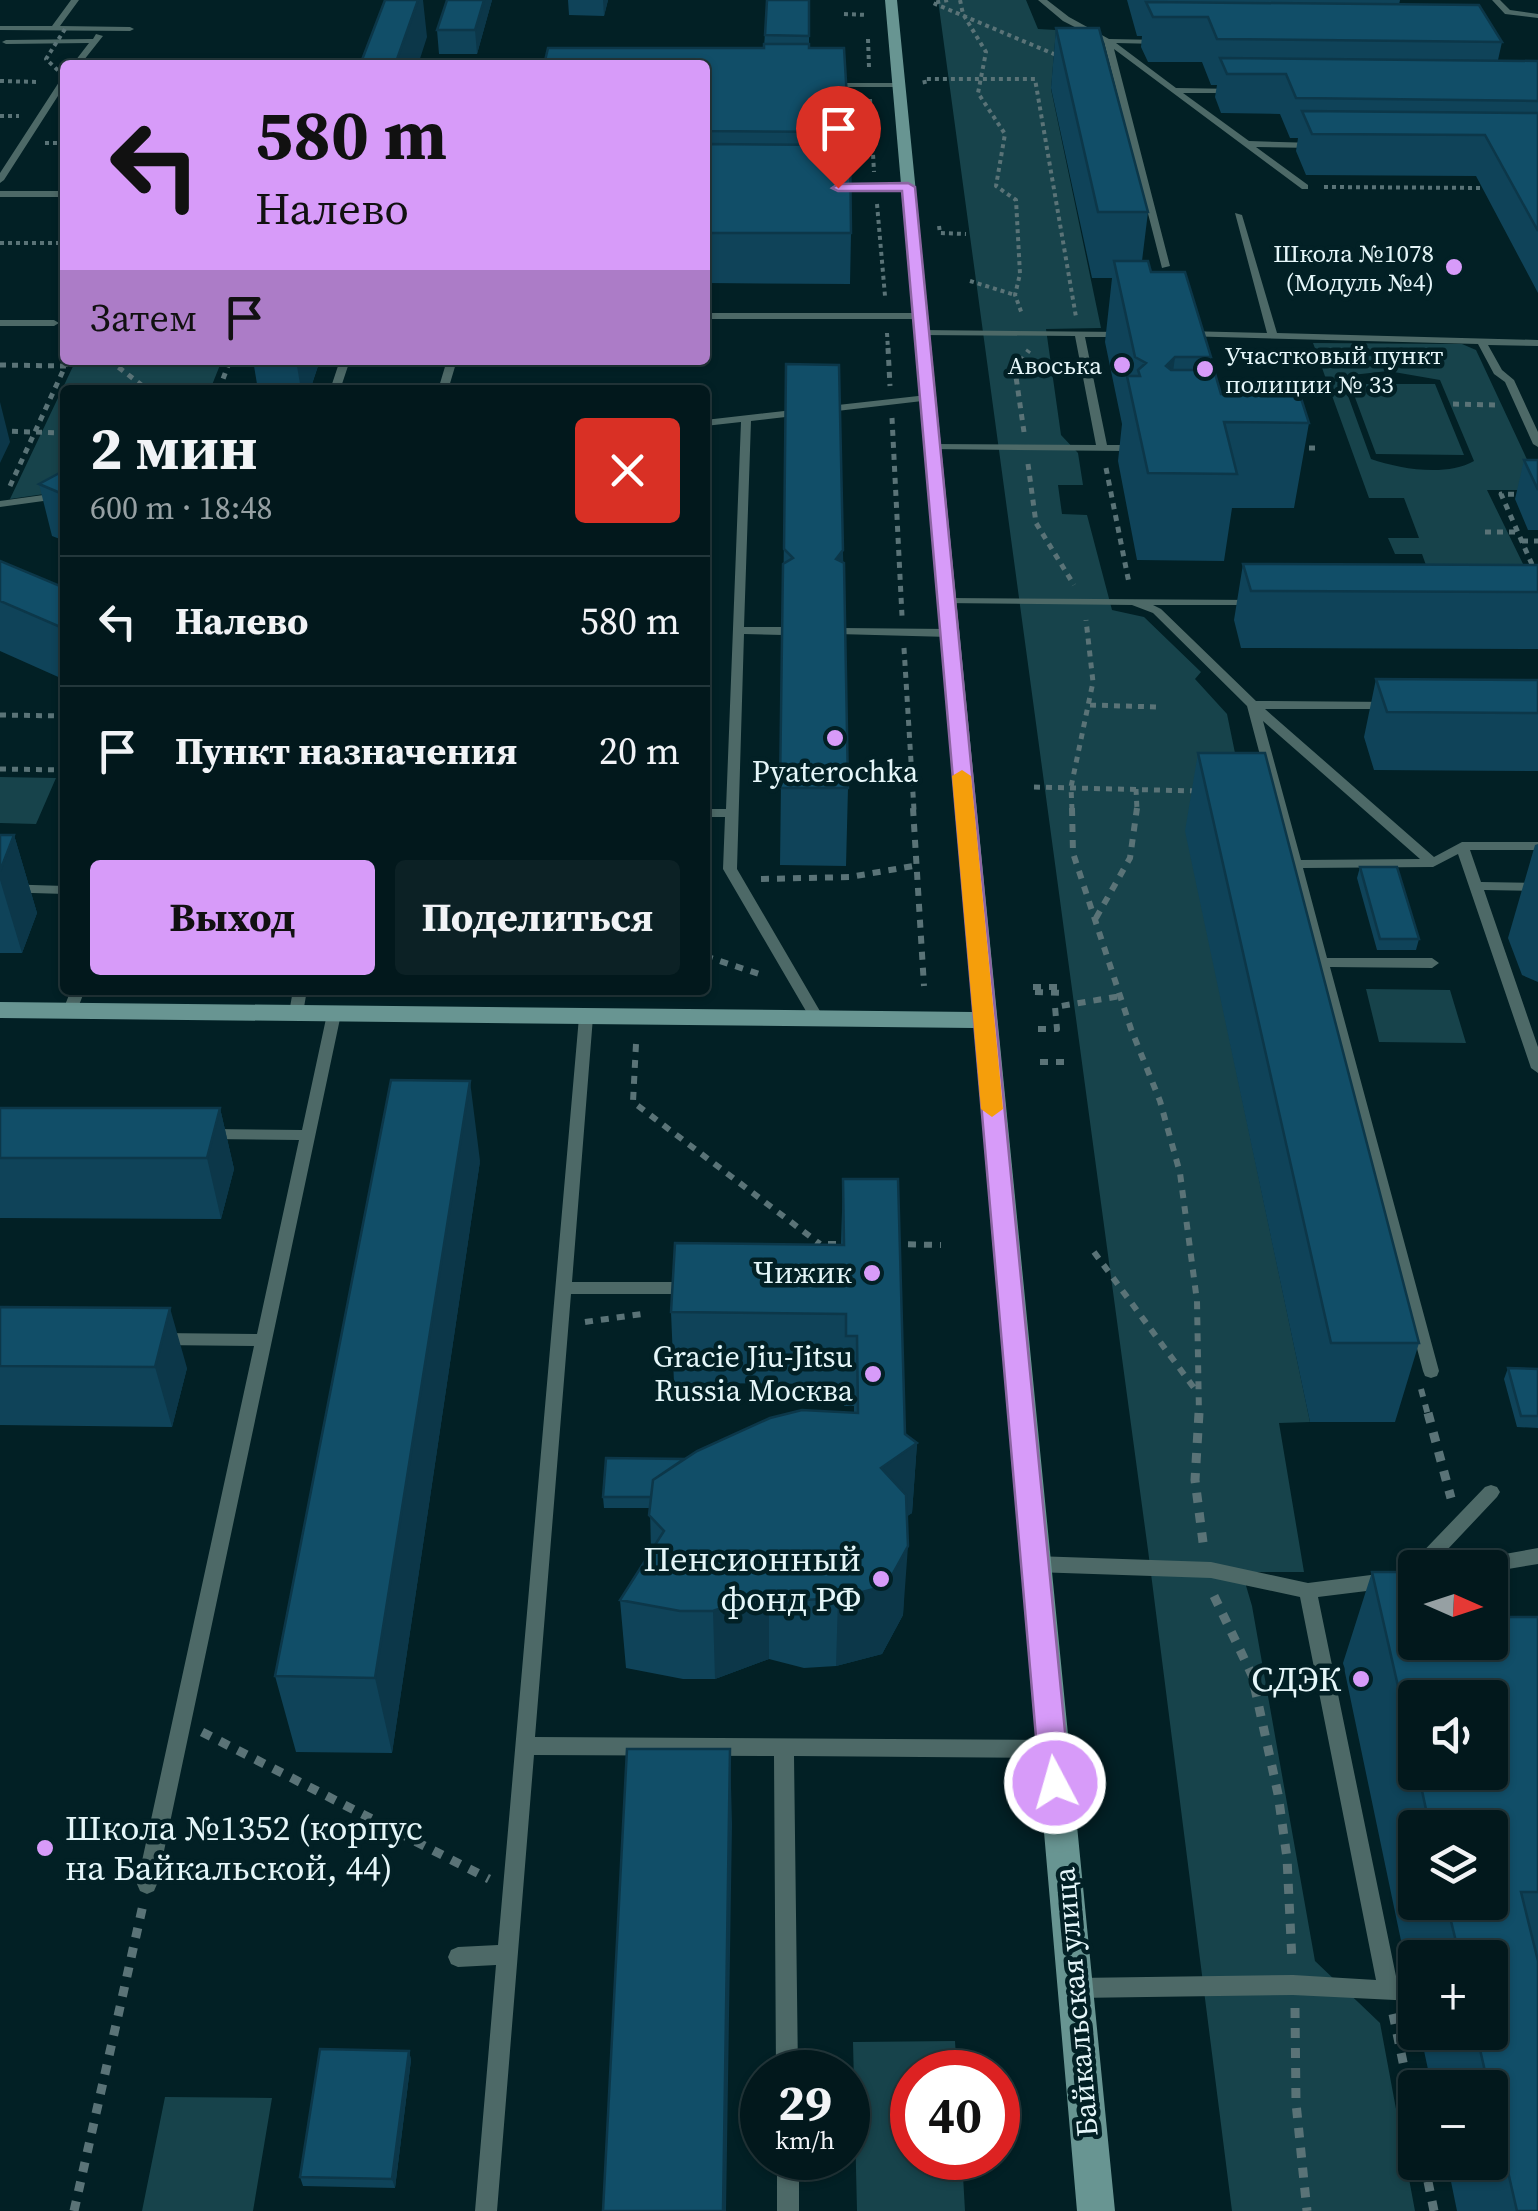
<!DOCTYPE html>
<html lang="ru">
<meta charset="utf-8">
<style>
body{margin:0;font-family:"Source Serif 4",serif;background:#0c2125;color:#f1f3f6;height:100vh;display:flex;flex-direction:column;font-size:38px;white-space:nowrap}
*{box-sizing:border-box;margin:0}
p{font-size:32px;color:#96a0a3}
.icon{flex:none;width:55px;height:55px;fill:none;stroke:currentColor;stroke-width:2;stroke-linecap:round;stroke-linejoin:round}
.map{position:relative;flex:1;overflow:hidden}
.details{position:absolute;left:60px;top:385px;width:650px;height:610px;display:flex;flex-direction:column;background:#02181c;border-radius:10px;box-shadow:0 2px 8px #0004,0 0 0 2px #23373b}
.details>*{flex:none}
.hud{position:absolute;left:60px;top:60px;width:650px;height:305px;border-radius:10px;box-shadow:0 2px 8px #0004,0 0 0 2px #23373b;background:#d79bf9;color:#111;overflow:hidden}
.needle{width:65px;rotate:93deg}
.tools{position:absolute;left:1398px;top:1550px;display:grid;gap:20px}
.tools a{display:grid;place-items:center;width:110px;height:110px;border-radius:10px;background:#02181c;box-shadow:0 2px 8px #0004,0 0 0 2px #23373b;font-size:50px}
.speed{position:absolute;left:740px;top:2050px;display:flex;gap:20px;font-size:50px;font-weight:700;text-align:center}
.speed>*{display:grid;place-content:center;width:130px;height:130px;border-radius:50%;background:#02181c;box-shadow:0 2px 8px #0004,0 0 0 2px #23373b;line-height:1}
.speed small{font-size:25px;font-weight:400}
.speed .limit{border:15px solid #d22;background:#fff;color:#111}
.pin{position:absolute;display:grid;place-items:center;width:85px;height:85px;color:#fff;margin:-102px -42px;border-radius:50% 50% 50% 0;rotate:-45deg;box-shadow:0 0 10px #0007}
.pin .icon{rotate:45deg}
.me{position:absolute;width:110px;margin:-55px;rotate:354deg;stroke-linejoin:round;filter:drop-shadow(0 0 8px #0008)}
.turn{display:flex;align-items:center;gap:35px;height:210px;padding:0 30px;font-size:45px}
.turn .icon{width:130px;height:130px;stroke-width:2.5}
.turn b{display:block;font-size:70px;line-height:85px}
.then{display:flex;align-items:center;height:95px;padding:0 30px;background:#0003;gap:20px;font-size:38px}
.round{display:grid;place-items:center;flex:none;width:105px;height:105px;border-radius:10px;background:#0c2125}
.overview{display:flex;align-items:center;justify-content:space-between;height:170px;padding:0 30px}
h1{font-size:60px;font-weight:700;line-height:75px}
.button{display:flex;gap:20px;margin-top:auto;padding:20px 30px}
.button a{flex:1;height:115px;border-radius:10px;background:#d79bf9;color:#111;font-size:40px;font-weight:700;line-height:115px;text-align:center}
.button a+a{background:#0c2125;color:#f1f3f6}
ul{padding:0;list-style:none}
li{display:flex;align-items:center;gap:30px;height:130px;padding:0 30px;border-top:2px solid #23373b}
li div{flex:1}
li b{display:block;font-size:38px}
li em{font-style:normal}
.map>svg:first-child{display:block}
.green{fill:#17434b;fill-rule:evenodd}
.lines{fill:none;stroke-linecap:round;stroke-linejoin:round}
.path-far3{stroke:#5a7377;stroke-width:4;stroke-dasharray:4 4;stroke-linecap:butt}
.path-far2{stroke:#5a7377;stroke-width:5;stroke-dasharray:6 6;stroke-linecap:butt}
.path-far1{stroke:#5a7377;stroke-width:6;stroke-dasharray:8 8;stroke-linecap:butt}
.path{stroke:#5a7377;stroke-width:9;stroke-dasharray:10 10;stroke-linecap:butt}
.lane{fill:#4d6967;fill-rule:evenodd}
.secondary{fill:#689592;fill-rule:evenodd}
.path-bridge{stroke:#5a7377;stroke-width:4;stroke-dasharray:4 4;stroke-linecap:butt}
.wall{fill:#0f4359;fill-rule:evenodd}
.shaded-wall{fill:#0c3749}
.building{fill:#114e68;stroke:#0c3749;stroke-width:2.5}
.route{fill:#d79bf9;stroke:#8c65a2;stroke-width:2.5}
.slow{fill:#f59e0b}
.poi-dot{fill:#d79bf9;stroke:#022025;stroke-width:4}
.labels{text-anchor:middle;stroke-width:9;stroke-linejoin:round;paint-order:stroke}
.far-poi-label{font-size:25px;fill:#e5f6f9;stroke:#022025;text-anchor:end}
.poi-label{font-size:30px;fill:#e5f6f9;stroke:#022025;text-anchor:end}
.street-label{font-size:30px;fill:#e5f6f9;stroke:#022025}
.near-poi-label{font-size:35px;fill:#e5f6f9;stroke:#022025;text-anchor:end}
</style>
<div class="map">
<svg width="1538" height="2211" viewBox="0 0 1538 2211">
<rect width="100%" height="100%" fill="#022025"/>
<path class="green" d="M938 0H1026L1038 29 1056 30 1051 89 1101 328 1046 329 1061 435 1078 453 1083 485H1058L1062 514 1087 515 1112 610 1144 617 1201 672 1195 679 1227 714 1251 831H1186L1310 1422 1279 1423 1304 1572H1242L1252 1606 1315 1961 1380 2023 1415 2211H1232L1148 1550Z
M1313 343 1462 344 1476 350 1538 483V490H1487L1525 568H1427L1422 554H1395L1388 538H1419L1404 498H1369ZM1388 371 1440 380 1474 461C1446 477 1400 469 1371 459L1343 382 1352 375Z
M76 360H222L210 390H65V491L10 499Z
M1350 384H1435L1464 455 1376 454Z
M0 777 56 778 36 824 0 823Z
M1366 989 1450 990 1466 1043 1379 1042Z
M955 2041 957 2072H912V2158H962L965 2211H857L853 2042Z
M165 2097 272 2098 253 2211H142Z"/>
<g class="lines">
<path class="path-far3" d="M948 0 933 3 1061 57
M960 0 963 14 986 52 978 93 1005 134 996 186 1016 200 1020 274 1015 295 1022 314
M844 14 867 15
M868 39 869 67
M0 81 39 82
M925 84 924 79H1035L1076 317
M870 99 874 172
M0 116H19
M45 143H65
M1324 187 1487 188
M877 204 885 296
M939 226 940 233 966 234
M0 243H65
M970 281 1015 295
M887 333 888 350"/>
<path class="path-far2" d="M888 348 890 386
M109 360 148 390
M0 365 66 366
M219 390 230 360
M1453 404 1500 405
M892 418 902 616
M0 431 65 433
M1024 432 1015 370 1029 350
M1297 448H1316
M1028 464 1036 523 1074 585
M1106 468 1129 583
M10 486 68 360
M1538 495 1501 494 1538 578
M1485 532H1518
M1522 541H1538
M904 648 914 810
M1090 705 1157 707
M0 715 65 716
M0 769 65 770
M1034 787 1196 791
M1136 789 1137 810
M1072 810 1071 787 1093 682 1086 620"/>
<path class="path-far1" d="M913 808 924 986
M1072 808 1073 853 1131 1029 1160 1101 1180 1173 1197 1301 1199 1415
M761 879 850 877 919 865
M1096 918 1130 858 1137 808
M705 956 765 976
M1033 987H1064
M1035 992 1064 993
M1038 1029H1057L1055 1007 1121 996
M636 1044 633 1102 820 1244
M1040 1062H1070
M892 1244 941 1245
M820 1252V1244H849
M1094 1252 1197 1392
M585 1322 642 1314
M1421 1389 1428 1415"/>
<path class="path" d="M1199 1413 1195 1480 1204 1550
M1428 1413 1451 1498
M1214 1596 1252 1675 1278 1794 1287 1858 1292 1961
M202 1732 489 1879
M1295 2008 1296 2103 1307 2211
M1393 2014 1415 2120
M1424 2162 1434 2211
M74 2211 143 1905"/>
<path class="lane" d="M71 0H79L60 26 130 27 134 29 130 31 0 30V26H52Z
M1038 0H1047L1069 17 1109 39 1161 40 1158 44 1116 43 1176 88 1239 89V93H1183L1249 141 1316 143V147L1313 148 1256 147 1308 185V189H1302L1114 49 1170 266 1162 268 1104 42 1063 21Z
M1492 0H1500L1510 10 1538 14V18L1505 14Z
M96 34 103 36 80 65H72L89 43 6 44 2 42 6 40 93 39Z
M65 77V85L4 180 0 183V173L61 79Z
M828 83H899L903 85 899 87H825L824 85Z
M832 184H908L912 187 908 190 829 189 828 187Z
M0 191H65V197H0Z
M1235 213 1242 215 1277 333 1538 340V346L1488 345 1502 370 1514 380 1538 432V447L1533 444 1505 382 1494 374 1478 344 1182 336V332L1185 331 1267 333Z
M705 313H920L925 316 920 319H705Z
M0 320H54L59 323 54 326H0Z
M918 330 1125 332V336L1122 337H1085L1107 445H1127L1132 448 1127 451 928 449V445L932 444 1096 445 1075 336 921 335 918 334Z
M340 360H350L340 390H330Z
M447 360H457L448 390H438Z
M927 395 931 396V400L751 421 744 627H783L789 631 783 635 744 634 737 869 824 1018 817 1023 810 1018 723 869 725 817H705V809H726L741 422 705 426V420Z
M65 492V498L0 507V501Z
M946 598 1258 600 1260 602 1254 605H1153L1161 609 1256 701 1393 702V708L1389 709H1265L1434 857 1462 842H1538V850H1470L1481 882 1538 883V891L1484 890 1538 1047V1073L1531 1068 1458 854 1433 867 1303 868 1327 958H1432L1439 963 1432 968 1330 967 1439 1371 1437 1376 1431 1378 1425 1376 1423 1371 1247 706 1153 613 1132 605 942 603V599ZM1263 721 1420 859 1301 860Z
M842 628 949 629 955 633 949 637 838 634V630Z
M0 884 65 886V894L0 892Z
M71 990H85L77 1010 70 1015 63 1010Z
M293 990H307L303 1013 296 1018 289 1013Z
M334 1009 341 1014 157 1884 154 1891 147 1894 140 1891 137 1884 254 1346 159 1345 153 1344 151 1339 153 1334 159 1333 257 1334 299 1140 209 1139 201 1134 209 1129 302 1130 327 1014Z
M586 1012 593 1017 572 1282H688L694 1284 696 1288 694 1292 688 1294H571L535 1737 1052 1740 1059 1743 1062 1749 1059 1755 1052 1758 794 1756 798 2072H776L774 1756 534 1755 497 2211H475L496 1965 458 1967 451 1964 448 1957 451 1950 458 1947 498 1945 579 1017Z
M1491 1485 1497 1487 1500 1492 1497 1497 1430 1568H1415V1585L1318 1597 1397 1981 1415 1983V2001L1293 1995 1076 1998 1069 1995 1066 1988 1069 1981 1076 1978 1293 1975 1376 1980 1300 1597 1211 1578 1034 1572 1028 1569 1025 1564 1028 1559 1034 1556 1211 1562 1308 1583 1410 1570 1412 1563 1485 1487Z
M1538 1548V1564L1490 1572V1568H1462L1465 1563 1471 1560Z
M777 2158H799V2211H777Z"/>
<path class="secondary" d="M885 0H897L1115 2211H1077L974 1028 0 1018V1002L973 1012Z"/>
<path class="path-bridge" d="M65 29 46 59 65 77"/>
</g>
<path class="wall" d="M447 0H492L477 54H439L437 30Z
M568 0H608L604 16 569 15Z
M767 0H809V48L849 132 851 233 850 284 705 283V65L764 48Z
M1127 0H1400L1399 5 1502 42 1498 60 1538 61V293L1476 176 1306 175 1296 151 1298 138H1290L1280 114 1221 113 1215 97 1217 85H1211L1202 62H1148L1141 47 1142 36H1137Z
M1056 28 1148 212 1142 261 1211 357 1209 370 1221 394 1309 423 1294 508H1232L1224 561 1137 560 1118 461 1122 424 1105 342 1112 278H1092L1051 88Z
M253 360H320L310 390H258Z
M786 364 839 365 848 788 846 866 780 865Z
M1524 460H1538V530H1528L1515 499Z
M65 470V541L52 536 39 484Z
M0 561 65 588V680L0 651Z
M1243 564 1538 565V649L1241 648 1234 620Z
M1376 679 1538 680V771L1374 770 1364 737Z
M1198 753 1419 1343 1395 1422H1310L1185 831Z
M0 835H14L37 913 22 953H0Z
M1538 844V982L1522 975 1508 938 1535 845Z
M1360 867 1419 939 1416 950H1377L1357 878Z
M0 1108H220L234 1169 221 1219 0 1218Z
M480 1161 392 1753 296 1752 275 1676Z
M843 1179 905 1434 917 1443 912 1513 907 1516 903 1615 882 1654 836 1666 804 1668 769 1659 715 1679H683L626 1668 620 1600 651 1552 650 1508H604L603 1497 684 1459 854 1412V1406H844L843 1384 674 1383 671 1312 841 1244Z
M0 1307 187 1368 172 1427 0 1425Z
M1508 1368 1538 1369V1428L1517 1427 1504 1379Z
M1372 1572 1492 1617H1538V2211H1457L1447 2162H1490V2088H1432L1420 2032H1490V1958H1415V1981L1409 1979 1343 1663ZM1415 1698 1490 1772H1415ZM1415 1828H1490V1902H1415Z
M409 2051 411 2060 395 2188 303 2186 300 2177Z"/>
<path class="shaded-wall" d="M418 0H423L427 37 418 65H395Z
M484 0H492L477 54 475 30Z
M603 0H608L604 16Z
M1175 357 1164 441 1166 366Z
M296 360H320L310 390H301Z
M0 402 10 442 0 463Z
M843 550 842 624 836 559Z
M14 835 37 913 22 953 0 880V871Z
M470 1081 480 1161 392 1753 375 1678Z
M220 1108 234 1169 221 1219 207 1158Z
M170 1308 187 1368 172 1427 155 1367Z
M917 1443 912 1513 878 1537 881 1468Z
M908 1546 903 1615 882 1654 836 1666 838 1598Z
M769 1591V1659L715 1679 713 1611Z
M730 1749 732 1824 726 2211H723Z
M409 2051 411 2060 395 2188 392 2179Z"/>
<path class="building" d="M385 0H418L395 65H360Z
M447 0H484L475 30H437Z
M767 0H809V36L765 35Z
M1146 2 1479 5 1502 42 1217 39 1208 17H1153Z
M1056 28H1099L1148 212H1098Z
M764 44H809V48H844L849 132 705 131V65H544L548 48H764Z
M1220 58 1538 61V101L1296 98 1286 74H1227Z
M1302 111 1538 113V231L1485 135 1312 134Z
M705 144 850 145 851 233H705Z
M1114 261H1148L1151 272H1185L1211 357H1175L1166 366 1171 370H1214L1221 394 1300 395 1309 423 1224 422 1237 474 1148 473 1127 376H1140L1138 370 1146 363 1135 357Z
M786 364 839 365 843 550 836 559 844 563 848 788H780L783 564 793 558 784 549Z
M1524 460H1538V490Z
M65 470V495L39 484Z
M0 561 65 588V629L0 601Z
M1243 564 1538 565V592L1251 591Z
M1376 679 1538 680V713L1387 712Z
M1198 753H1265L1419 1343H1331Z
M0 835H14L0 871Z
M1360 867H1397L1419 939H1380Z
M391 1080 470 1081 375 1678 275 1676Z
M0 1108H220L207 1158H0Z
M843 1179H898L905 1434 917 1443 881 1468 906 1495 908 1546 886 1586 838 1598 805 1600 769 1591 713 1611H680L620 1600 664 1531 649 1515 653 1480 697 1451 770 1418 802 1410 858 1413 857 1336H846V1314L671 1312 675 1243 844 1245Z
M0 1307 170 1308 155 1367 0 1366Z
M1508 1368 1538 1369V1416H1521Z
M606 1458 684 1459 653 1480 651 1497H603Z
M1372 1572H1415V1642H1490V1609L1492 1617H1538V1892H1521L1538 1961V2211H1517L1476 2032H1490V1958H1460L1451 1921 1456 1917V1902H1490V1828H1430L1418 1772H1490V1698H1415V1761Z
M627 1749H730L723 2211H603Z
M320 2049 409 2051 392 2179 300 2177Z"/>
<path class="route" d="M908 183 915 187 1070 1783 1066 1793 1055 1796 1045 1793 1040 1783 902 191H838L832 188 838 184Z"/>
<path class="slow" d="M962 770 971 776 1003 1109 992 1117 981 1109 952 776Z"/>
<g class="poi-dot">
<circle cx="1454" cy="267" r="10"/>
<circle cx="1122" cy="365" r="10"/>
<circle cx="1205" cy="369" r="10"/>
<circle cx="835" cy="738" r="10"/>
<circle cx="872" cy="1273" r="10"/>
<circle cx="873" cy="1374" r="10"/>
<circle cx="881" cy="1579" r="10"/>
<circle cx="1361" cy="1679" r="10"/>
<circle cx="45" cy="1848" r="10"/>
</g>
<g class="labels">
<g class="far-poi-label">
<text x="1434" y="262">Школа №1078<tspan x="1434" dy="29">(Модуль №4)</tspan></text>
<text x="1225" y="364" text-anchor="start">Участковый пункт<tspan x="1225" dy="29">полиции № 33</tspan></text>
<text x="1102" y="374">Авоська</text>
</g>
<g class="poi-label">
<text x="835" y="782" text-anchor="middle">Pyaterochka</text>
<text x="852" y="1283">Чижик</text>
<text x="853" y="1367">Gracie Jiu-Jitsu<tspan x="853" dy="34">Russia Москва</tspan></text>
</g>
<g class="street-label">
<text transform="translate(1076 2002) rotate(-95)" y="10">Байкальская улица</text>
</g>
<g class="near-poi-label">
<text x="861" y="1571">Пенсионный<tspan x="861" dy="40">фонд РФ</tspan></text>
<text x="1341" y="1691">СДЭК</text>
<text x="65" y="1840" text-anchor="start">Школа №1352 (корпус<tspan x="65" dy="40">на Байкальской, 44)</tspan></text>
</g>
</g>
</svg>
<div class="tools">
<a><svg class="needle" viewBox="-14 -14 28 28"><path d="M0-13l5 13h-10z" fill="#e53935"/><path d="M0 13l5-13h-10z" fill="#96a0a3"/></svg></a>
<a><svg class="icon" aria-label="sound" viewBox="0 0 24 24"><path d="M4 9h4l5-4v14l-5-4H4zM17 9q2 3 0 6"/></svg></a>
<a><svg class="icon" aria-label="layers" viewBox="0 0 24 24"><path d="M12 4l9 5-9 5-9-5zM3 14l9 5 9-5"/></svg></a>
<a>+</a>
<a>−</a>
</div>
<div class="speed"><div>29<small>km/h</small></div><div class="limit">40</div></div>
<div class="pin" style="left:838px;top:188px;background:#d93025"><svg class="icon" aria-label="arrive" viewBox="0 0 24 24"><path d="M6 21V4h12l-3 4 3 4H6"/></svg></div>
<svg class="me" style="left:1055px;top:1783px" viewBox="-20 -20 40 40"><circle r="17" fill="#d79bf9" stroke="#fff" stroke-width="3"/><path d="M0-11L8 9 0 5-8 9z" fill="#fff"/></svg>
<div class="hud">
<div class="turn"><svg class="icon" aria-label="left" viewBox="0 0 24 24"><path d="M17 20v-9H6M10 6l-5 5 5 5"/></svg><div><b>580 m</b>Налево</div></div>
<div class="then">Затем<svg class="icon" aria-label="arrive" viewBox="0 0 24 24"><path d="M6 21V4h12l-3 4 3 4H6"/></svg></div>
</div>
<section class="details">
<div class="overview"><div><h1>2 мин</h1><p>600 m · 18:48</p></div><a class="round" style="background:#d93025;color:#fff"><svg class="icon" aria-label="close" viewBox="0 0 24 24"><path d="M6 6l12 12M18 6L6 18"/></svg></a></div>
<ul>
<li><svg class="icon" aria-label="left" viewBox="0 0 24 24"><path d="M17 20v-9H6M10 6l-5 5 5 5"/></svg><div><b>Налево</b></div><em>580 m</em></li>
<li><svg class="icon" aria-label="arrive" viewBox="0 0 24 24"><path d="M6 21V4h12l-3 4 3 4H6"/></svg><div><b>Пункт назначения</b></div><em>20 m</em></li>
</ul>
<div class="button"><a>Выход</a><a>Поделиться</a></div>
</section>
</div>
